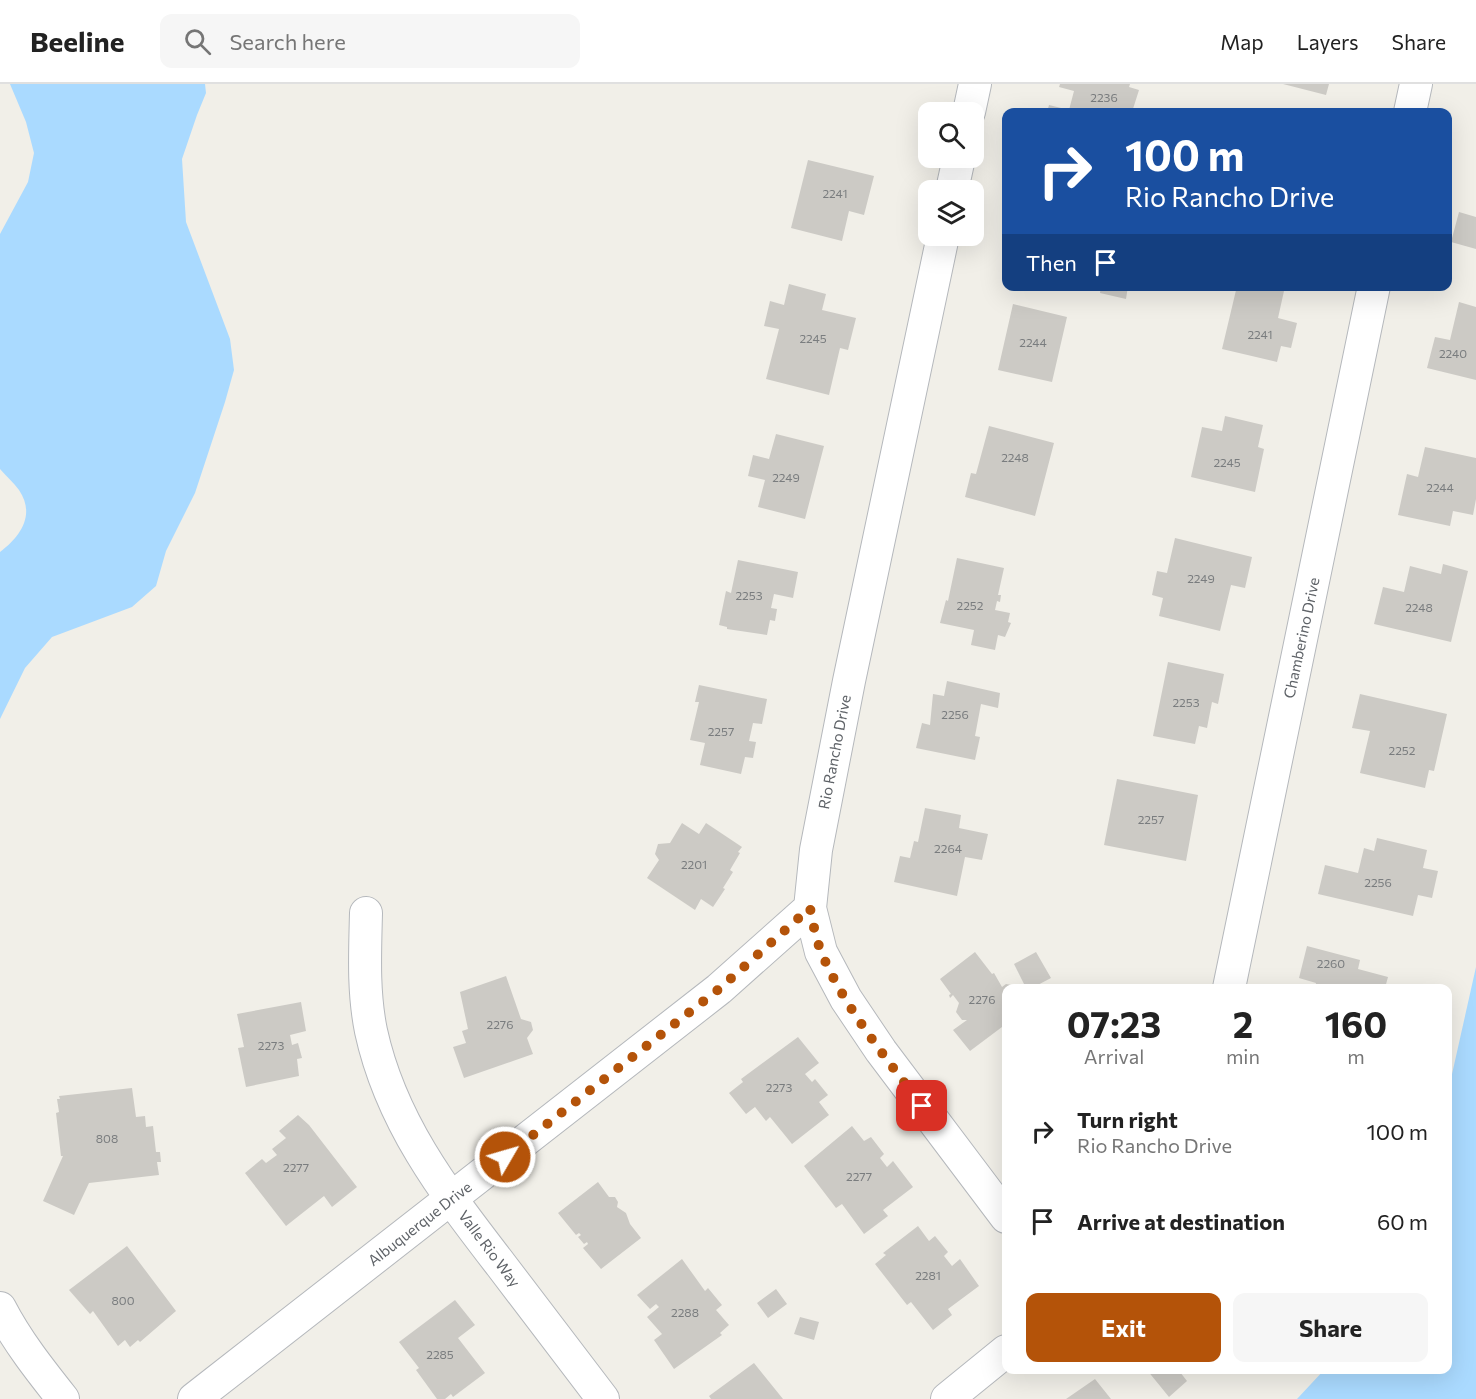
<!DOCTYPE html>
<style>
body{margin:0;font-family:Commissioner,sans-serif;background:#f6f6f6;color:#222;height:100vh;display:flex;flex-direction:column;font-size:22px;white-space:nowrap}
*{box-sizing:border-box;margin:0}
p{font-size:20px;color:#767676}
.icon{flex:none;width:33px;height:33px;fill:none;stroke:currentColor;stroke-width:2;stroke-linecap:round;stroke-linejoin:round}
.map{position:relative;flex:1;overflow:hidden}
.sheet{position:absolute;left:1002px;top:900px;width:450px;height:390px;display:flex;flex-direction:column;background:#fff;border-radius:12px;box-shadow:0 6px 24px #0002}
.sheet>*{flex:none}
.top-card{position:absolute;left:1002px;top:24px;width:450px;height:183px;border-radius:12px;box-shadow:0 6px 24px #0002;background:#1a4fa0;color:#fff;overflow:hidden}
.fabs{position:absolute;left:918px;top:18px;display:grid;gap:12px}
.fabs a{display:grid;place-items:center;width:66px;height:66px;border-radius:12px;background:#fff;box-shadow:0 6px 24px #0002;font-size:30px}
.pin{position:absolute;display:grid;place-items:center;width:51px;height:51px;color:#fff;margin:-26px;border-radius:12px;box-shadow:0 3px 9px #0006}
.me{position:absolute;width:66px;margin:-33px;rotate:52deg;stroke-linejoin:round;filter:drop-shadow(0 0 4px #0008)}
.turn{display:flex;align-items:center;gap:21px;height:126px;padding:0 24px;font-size:27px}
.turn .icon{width:78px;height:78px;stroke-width:2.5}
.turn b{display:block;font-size:42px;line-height:51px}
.then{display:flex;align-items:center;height:57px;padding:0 24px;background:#0003;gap:12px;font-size:22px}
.eta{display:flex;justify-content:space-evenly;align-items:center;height:102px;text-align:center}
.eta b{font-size:36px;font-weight:700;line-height:42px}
.button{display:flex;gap:12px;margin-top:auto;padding:12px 24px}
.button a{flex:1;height:69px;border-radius:12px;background:#b45309;color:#fff;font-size:24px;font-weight:700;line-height:69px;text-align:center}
.button a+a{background:#f6f6f6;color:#222}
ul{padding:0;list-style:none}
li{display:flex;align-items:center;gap:18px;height:90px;padding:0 24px}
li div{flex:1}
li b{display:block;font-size:22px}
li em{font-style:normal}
header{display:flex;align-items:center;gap:36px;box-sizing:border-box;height:84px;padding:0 30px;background:#fff;border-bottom:2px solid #e0e0e0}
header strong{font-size:28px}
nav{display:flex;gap:33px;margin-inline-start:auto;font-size:21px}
.search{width:420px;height:54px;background:#f6f6f6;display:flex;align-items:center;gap:15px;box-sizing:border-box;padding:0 21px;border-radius:12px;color:#767676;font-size:22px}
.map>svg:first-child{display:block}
.water{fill:#aadaff}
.building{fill:#cccac5}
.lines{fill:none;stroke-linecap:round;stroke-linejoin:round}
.minor-casing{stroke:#b5b8bc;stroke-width:34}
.minor{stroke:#fff;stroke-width:32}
.route{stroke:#b45309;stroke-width:10;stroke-dasharray:0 18}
.labels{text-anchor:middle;stroke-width:4.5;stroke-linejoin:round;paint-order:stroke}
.number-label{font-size:12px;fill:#7a7d7f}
.street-label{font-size:15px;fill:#5f6368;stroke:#fff}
</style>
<header>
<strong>Beeline</strong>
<div class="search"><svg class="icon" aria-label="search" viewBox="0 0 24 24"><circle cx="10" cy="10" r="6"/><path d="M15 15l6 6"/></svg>Search here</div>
<nav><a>Map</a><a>Layers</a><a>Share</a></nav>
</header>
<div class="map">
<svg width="1476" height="1315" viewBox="0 0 1476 1315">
<rect width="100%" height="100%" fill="#f1efe8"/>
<path class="water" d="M10 0H205L206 9 197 31 182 75 186 138 230 255 234 286 225 318 195 409 166 467 156 502 132 523 52 553 25 584 0 635V468C20 453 36 431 19 406 14 399 6 392 0 385V150L28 98 34 69 26 38Z
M1476 883V1315H1297L1324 1286H1448V1008Z"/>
<path class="building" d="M1060 0H1130L1129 3 1139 6 1132 28H1047L1049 21 1069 26 1074 7 1059 3Z
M1283 0H1329L1326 11Z
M808 76 874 92 864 131 849 127 842 157 791 144Z
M1459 128 1476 133V165L1451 158Z
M789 200 826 210 822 226 856 234 848 266 840 264 829 311 766 295 779 245 764 242 770 217 784 221Z
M1101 202H1128L1126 215 1100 209Z
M1237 202H1263L1284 207 1278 234 1297 239 1291 264 1281 262 1277 278 1222 265Z
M1459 218 1476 223V296L1427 284 1435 253 1450 256Z
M1013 220 1067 233 1052 298 998 286Z
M1225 332 1263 341 1258 363 1264 365 1255 408 1191 393 1202 343 1222 347Z
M989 342 1054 359 1035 432 965 413 971 389 976 390Z
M776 350 824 362 805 435 758 423 765 396 748 392 753 371 769 375Z
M1425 363 1476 374V415L1473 431 1453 427 1450 442 1398 431 1407 390 1418 393Z
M1175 454 1252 473 1245 504 1231 501 1220 547 1159 532 1163 514 1152 511 1157 487 1167 489Z
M957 474 1004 484 998 511H1001L1000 518 997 517 995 526 1010 529 1008 538 1011 539 1005 553 998 551 995 566 971 561 974 546 940 539 946 516 948 517Z
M738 476 798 488 793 514 774 510 771 524 777 525 775 537 770 536 767 551 727 545V543L719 541 726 507 731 509Z
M1443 480 1468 487 1451 558 1374 540 1383 503 1404 508 1410 482 1441 490Z
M1168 578 1224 590 1218 620 1212 618 1207 644 1199 642 1195 660 1153 652Z
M947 597 1000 609 998 624 981 620 975 652 980 653 975 676 916 664 922 639 930 641 933 610 944 612Z
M699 601 767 615 762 640 753 639 749 657 756 658 753 674 745 673 741 690 700 681 705 659 690 656 699 618H695Z
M1360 610 1447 630 1434 687 1429 686 1425 704 1360 689 1370 647 1352 644Z
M1117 695 1198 711 1186 777 1104 761Z
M925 724 961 731 959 744 988 750 982 776 965 773 957 812 894 798 900 772 910 774 914 757 918 758Z
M682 739 699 750 706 739 742 763 738 768 740 769 730 786 733 788 723 804 725 805 713 823 701 815 695 826 647 794 659 776 655 770 658 760 670 759Z
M1377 754 1427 766 1423 784 1438 787 1432 814 1418 811 1413 832 1318 810 1325 781 1358 789 1364 764 1374 767Z
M1307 862 1360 876 1358 885 1388 893 1385 904H1315L1316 899 1299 894Z
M975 868 992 890 994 889 1002 903 1006 900 1011 901 1014 904H1006V940L970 967 953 946 967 936H962L956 928 959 919 953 911 950 914 949 911 951 910 940 895Z
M1036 868 1051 894 1032 904H1026L1014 880Z
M506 892 521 935 531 938 533 946 527 954 533 970 464 994 453 963 466 959 462 947 468 945 460 908Z
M301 918 306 947 290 951 292 961 298 959 302 974 297 975 299 992 246 1003 238 964 244 963 237 930Z
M798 953 819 979 805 990 812 998 815 995 828 1011 819 1018 829 1031 792 1060 770 1033 766 1037 755 1023 746 1030 729 1009 743 998 741 995Z
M132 1004 136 1033 145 1032 146 1043 153 1042 156 1068H160L161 1078H157L159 1091 89 1099 74 1131 43 1117 63 1072H61L56 1029 59 1028 57 1015H60L59 1012Z
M298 1031 309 1041 357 1103 332 1123 324 1112 286 1142 245 1089 262 1075 266 1079 277 1071 272 1065 286 1054 279 1047Z
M852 1042 864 1057 871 1053 884 1070 880 1074 887 1083 893 1077 913 1103 883 1126 888 1132 864 1150 842 1120 836 1124 804 1082Z
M598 1098 609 1113H615L618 1118 617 1123 626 1129 630 1140 641 1154 601 1185 583 1164 588 1160 587 1158 584 1160 578 1153 581 1151 579 1149 576 1151 558 1129Z
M918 1142 929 1157 935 1152 948 1168 944 1172 952 1182 960 1175 979 1202 948 1225 952 1231 933 1246 911 1218 907 1221 875 1180 886 1171 883 1169Z
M127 1162 176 1227 140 1258 138 1256 130 1263 125 1256 118 1262 93 1227 90 1230 69 1206Z
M682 1175 705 1207 708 1204 722 1221 716 1226 729 1241 720 1249 722 1251 674 1285 654 1256 662 1250 647 1233 659 1223 656 1220 650 1225 637 1211Z
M776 1205 787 1220 768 1234 757 1219Z
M455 1216 475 1241 458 1254 485 1289 453 1313 451 1310 445 1315H437L416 1286 419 1284 399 1258Z
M800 1233 819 1238 814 1256 794 1250Z
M754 1279 783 1315H711L709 1312Z
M1147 1286H1183L1180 1288 1187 1297 1169 1313Z
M1095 1295 1111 1315H1066Z"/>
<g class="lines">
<g class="minor-casing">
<path id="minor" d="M969 28 975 0
M1410 28 1416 0
M952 106 959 74
M943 152 849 597 816 766 810 824 821 868 846 915 881 967 1006 1133
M366 829C365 869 363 908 371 947 391 1039 445 1108 501 1181 535 1225 569 1270 603 1315
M1229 904 1374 202
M0 1224C17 1257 40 1286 63 1315
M194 1315 719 905 810 824
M947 1315 1006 1267"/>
</g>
<use href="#minor" class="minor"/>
</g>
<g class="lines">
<path class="route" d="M505 1073 719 905 810 824C813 839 816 856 822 870 845 924 886 974 922 1022"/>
</g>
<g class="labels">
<g class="number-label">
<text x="1104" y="18">2236</text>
<text x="835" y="114">2241</text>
<text x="1260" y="255">2241</text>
<text x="813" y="259">2245</text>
<text x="1033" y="263">2244</text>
<text x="1453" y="274">2240</text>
<text x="1015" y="378">2248</text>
<text x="1227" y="383">2245</text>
<text x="786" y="398">2249</text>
<text x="1440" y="408">2244</text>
<text x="1201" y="499">2249</text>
<text x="749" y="516">2253</text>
<text x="970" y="526">2252</text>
<text x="1419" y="528">2248</text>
<text x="1186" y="623">2253</text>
<text x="955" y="635">2256</text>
<text x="721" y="652">2257</text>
<text x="1402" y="671">2252</text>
<text x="1151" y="740">2257</text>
<text x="948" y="769">2264</text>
<text x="694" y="785">2201</text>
<text x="1378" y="803">2256</text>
<text x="1331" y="884">2260</text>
<text x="982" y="920">2276</text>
<text x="500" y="945">2276</text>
<text x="271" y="966">2273</text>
<text x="779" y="1008">2273</text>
<text x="107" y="1059">808</text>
<text x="296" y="1088">2277</text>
<text x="859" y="1097">2277</text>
<text x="928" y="1196">2281</text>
<text x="123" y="1221">800</text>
<text x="685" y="1233">2288</text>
<text x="440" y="1275">2285</text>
</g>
<g class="street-label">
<text transform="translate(1302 554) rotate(-78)" y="5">Chamberino Drive</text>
<text transform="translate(835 668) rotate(-79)" y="5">Rio Rancho Drive</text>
<text transform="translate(420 1140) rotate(-38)" y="5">Albuquerque Drive</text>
<text transform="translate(489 1165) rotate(53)" y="5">Valle Rio Way</text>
</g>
</g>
</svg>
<div class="fabs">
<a><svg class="icon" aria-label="search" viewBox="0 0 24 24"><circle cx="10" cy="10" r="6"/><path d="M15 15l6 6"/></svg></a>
<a><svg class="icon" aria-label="layers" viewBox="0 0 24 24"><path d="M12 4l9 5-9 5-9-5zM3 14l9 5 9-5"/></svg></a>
</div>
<div class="pin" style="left:922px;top:1022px;background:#d93025"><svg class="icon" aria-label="arrive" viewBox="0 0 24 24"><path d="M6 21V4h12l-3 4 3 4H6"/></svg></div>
<svg class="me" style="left:505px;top:1073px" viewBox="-20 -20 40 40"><circle r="17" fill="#b45309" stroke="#fff" stroke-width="3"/><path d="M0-11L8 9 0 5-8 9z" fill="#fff"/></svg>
<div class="top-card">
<div class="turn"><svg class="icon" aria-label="right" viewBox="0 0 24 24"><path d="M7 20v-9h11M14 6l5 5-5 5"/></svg><div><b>100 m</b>Rio Rancho Drive</div></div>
<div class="then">Then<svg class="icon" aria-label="arrive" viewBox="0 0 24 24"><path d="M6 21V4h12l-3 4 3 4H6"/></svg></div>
</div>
<section class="sheet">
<div class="eta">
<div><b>07:23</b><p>Arrival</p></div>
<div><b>2</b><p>min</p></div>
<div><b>160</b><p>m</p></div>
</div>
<ul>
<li><svg class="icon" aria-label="right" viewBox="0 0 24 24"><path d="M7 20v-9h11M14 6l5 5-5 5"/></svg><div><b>Turn right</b><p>Rio Rancho Drive</p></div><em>100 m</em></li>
<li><svg class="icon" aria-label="arrive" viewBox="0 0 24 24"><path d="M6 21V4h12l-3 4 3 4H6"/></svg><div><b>Arrive at destination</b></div><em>60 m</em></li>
</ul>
<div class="button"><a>Exit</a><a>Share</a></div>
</section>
</div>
